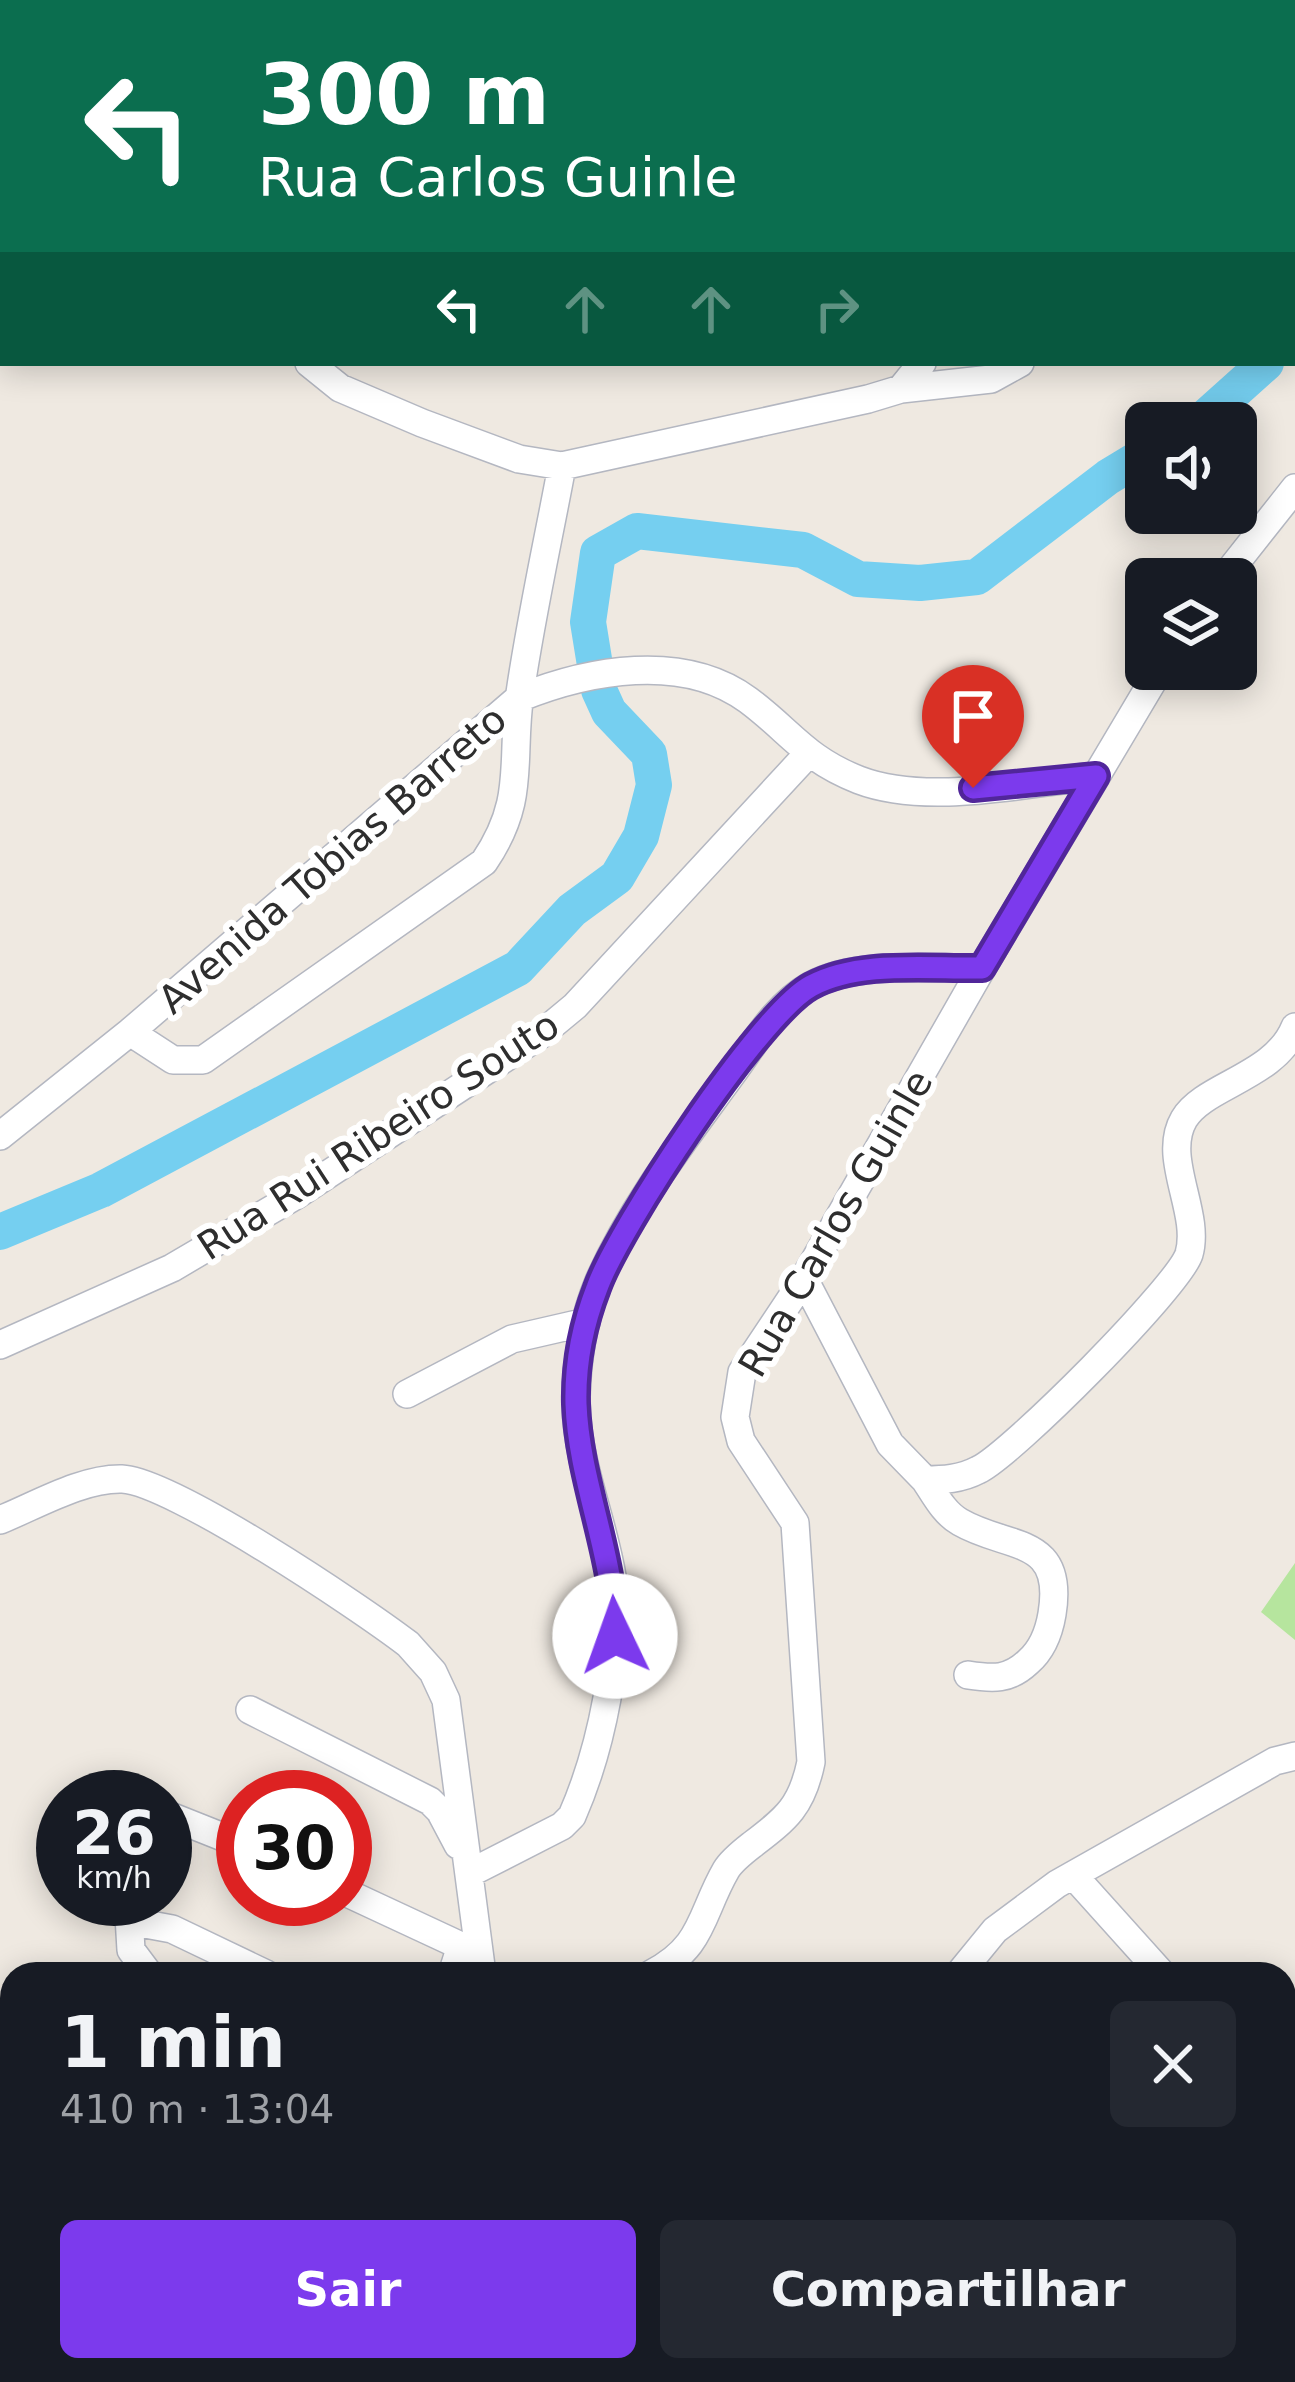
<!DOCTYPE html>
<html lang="pt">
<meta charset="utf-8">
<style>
body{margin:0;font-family:"DejaVu Sans",sans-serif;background:#242831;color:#f1f3f6;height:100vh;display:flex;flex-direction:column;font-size:45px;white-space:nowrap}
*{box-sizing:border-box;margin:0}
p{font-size:39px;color:#9ea1a6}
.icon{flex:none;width:66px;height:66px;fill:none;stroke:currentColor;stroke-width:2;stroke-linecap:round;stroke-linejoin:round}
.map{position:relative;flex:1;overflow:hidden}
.side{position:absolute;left:0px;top:1962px;width:1296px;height:420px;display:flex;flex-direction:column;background:#171b24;border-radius:36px 36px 0 0;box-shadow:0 6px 30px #0003}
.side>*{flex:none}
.hud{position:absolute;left:0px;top:0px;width:1296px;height:366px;box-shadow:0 6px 30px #0003;background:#0b6e4f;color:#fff;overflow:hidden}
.buttons{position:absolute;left:1125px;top:402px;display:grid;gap:24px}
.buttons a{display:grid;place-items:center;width:132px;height:132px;border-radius:18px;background:#171b24;box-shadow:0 6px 30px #0003;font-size:60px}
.speed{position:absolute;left:36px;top:1770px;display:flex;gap:24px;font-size:60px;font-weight:700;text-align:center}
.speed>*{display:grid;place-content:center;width:156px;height:156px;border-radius:50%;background:#171b24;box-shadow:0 6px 30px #0003;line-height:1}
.speed small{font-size:30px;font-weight:400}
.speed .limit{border:18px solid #d22;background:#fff;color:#111}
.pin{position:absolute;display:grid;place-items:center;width:102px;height:102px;color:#fff;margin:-123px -51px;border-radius:50% 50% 50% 0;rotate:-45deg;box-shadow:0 0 12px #0007}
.pin .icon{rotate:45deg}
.me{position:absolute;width:132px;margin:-66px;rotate:357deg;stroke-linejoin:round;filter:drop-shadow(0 0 9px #0008)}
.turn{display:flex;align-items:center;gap:42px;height:252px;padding:0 60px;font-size:54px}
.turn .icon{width:156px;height:156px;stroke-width:2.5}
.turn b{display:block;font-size:84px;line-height:102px}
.lanes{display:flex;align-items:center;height:114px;padding:0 60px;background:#0003;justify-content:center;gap:60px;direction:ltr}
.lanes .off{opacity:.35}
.round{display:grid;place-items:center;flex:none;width:126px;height:126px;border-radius:18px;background:#242831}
.summary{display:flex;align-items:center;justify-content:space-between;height:204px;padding:0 60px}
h1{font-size:72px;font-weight:600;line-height:90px}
.primary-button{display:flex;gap:24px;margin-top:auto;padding:24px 60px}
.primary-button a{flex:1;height:138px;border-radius:18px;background:#7c3aed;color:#fff;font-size:48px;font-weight:600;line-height:138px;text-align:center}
.primary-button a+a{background:#242831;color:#f1f3f6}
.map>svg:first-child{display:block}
.green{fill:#b6e59e}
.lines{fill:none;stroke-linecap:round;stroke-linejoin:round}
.river{stroke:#75cff0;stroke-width:36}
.minor-casing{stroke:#b4b7c1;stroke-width:30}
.minor{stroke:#fff;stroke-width:27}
.route-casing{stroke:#51269a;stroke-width:30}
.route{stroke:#7c3aed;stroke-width:21}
.labels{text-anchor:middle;stroke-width:12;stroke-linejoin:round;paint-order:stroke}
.street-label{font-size:39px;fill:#2e2e2e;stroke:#fff}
</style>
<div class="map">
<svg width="1295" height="2382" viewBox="0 0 1295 2382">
<rect width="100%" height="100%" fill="#efe9e1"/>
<path class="green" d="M0 0H658L3 3V177Z
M1295 1563V1640L1261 1612Z
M1284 2362 1295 2368V2382H1111L1168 2370H1284Z"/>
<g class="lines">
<path class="river" d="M1293 337 1295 335
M1199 423 1266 363
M0 1232 101 1190 518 968 572 910 617 877 641 836 654 785 649 754 609 712 599 690 588 622 598 553 637 531 803 550 858 579 920 583 977 577 1108 477 1146 454"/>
<g class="minor-casing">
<path id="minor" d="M662 3 663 0
M803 3 807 0
M1180 3 1181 0
M1293 99 1295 97
M0 306 3 303
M309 363 340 388 422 423 519 459 562 466 868 399 901 389 922 363
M901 389 991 379 1020 363
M1223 579 1295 488
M130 1032 173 1060H203L484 862C527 799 510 761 520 693 531 617 548 541 562 466
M0 1136 130 1032 519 698C588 670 683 652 748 700 791 732 805 759 859 780 927 806 1024 783 1096 776
M804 1279 890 1444 925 1480C943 1480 961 1479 978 1470 1011 1455 1179 1286 1189 1254 1201 1212 1161 1158 1184 1119 1204 1085 1275 1077 1295 1027
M0 1345 172 1268 298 1194 540 1035 575 1006 807 755
M407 1394 512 1339 586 1322
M925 1480C935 1495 944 1513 960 1522 1008 1550 1065 1535 1052 1614 1049 1632 1042 1650 1028 1662 1009 1680 993 1679 968 1675
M0 1520C37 1505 82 1478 122 1479 172 1481 361 1608 408 1644L433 1672 446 1700 482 1974
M250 1710 430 1801 440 1811 458 1845
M165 1814 243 1845
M470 1873 562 1826 572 1816C601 1750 623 1648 612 1576 602 1516 575 1458 576 1397 577 1359 584 1317 599 1281 632 1206 684 1140 732 1074 754 1044 776 1005 810 986 858 960 929 969 982 968
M1073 1875 1162 1974
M345 1892 461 1946 452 1974
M128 1899 131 1950 149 1974
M129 1921 172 1929 266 1974
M651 1974C704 1947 700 1915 726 1870 732 1860 744 1851 753 1844 787 1818 802 1806 811 1762L795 1523 741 1441 735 1417 742 1372 804 1279 982 968 1160 669
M959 1974 995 1930 1057 1884 1275 1761 1295 1756
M0 2074 12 2061
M0 2202 12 2207
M817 2370 821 2382
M609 2382 620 2370"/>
</g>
<use href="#minor" class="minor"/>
</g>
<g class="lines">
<g class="route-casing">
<path id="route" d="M615 1636C615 1556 579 1483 576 1404 575 1365 583 1324 597 1288 618 1229 759 1014 811 986 859 960 929 969 982 968L1096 776 973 788"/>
</g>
<use href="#route" class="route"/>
</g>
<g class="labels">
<g class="street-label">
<text transform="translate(332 859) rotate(-41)" y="14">Avenida Tobias Barreto</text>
<text transform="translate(378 1135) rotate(-33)" y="14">Rua Rui Ribeiro Souto</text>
<text transform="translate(835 1223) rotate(-60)" y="14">Rua Carlos Guinle</text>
</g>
</g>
</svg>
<div class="buttons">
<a><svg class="icon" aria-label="sound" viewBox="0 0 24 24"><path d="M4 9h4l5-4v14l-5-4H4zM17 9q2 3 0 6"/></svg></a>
<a><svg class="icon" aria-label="layers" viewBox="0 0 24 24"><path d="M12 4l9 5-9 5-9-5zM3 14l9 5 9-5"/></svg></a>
</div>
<div class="speed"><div>26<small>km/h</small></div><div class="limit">30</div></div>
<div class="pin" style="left:973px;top:788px;background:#d93025"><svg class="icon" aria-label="arrive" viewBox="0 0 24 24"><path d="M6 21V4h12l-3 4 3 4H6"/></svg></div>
<svg class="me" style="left:615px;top:1636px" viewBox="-20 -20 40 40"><circle r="19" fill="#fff"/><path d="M0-13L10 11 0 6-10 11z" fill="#7c3aed"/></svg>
<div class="hud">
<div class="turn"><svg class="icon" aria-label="left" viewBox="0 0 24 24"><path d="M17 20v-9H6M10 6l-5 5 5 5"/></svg><div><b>300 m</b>Rua Carlos Guinle</div></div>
<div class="lanes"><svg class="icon" aria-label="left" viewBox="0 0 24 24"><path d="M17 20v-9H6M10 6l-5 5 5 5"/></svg><svg class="icon off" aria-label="ahead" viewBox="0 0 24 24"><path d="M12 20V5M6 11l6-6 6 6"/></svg><svg class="icon off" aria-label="ahead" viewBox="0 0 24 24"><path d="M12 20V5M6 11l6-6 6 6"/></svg><svg class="icon off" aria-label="right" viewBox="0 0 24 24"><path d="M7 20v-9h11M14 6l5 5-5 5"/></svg></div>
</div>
<section class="side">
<div class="summary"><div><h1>1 min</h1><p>410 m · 13:04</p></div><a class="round"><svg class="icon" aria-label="close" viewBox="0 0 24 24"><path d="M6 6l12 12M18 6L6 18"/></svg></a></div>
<div class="primary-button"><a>Sair</a><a>Compartilhar</a></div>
</section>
</div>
